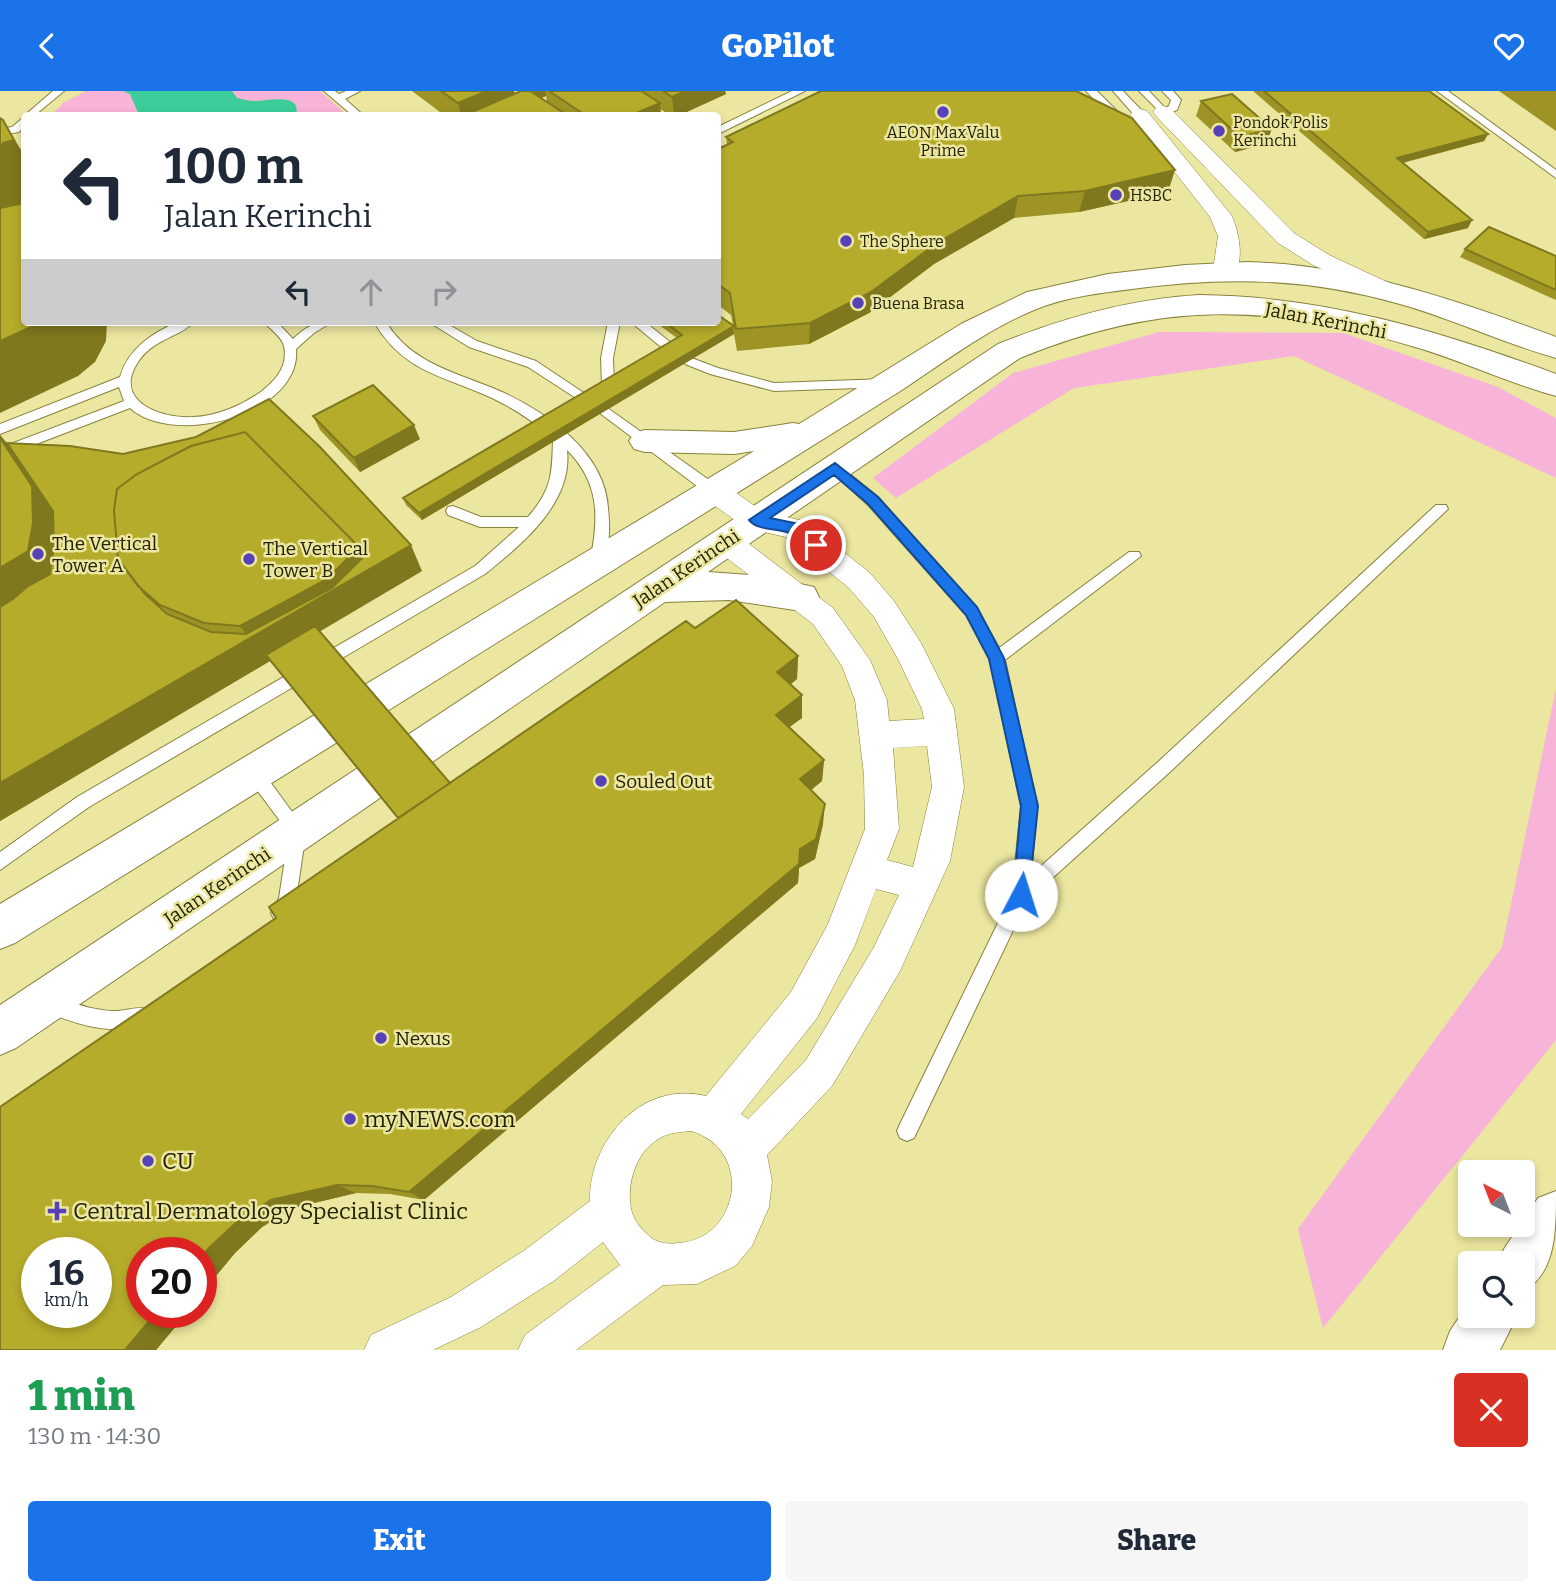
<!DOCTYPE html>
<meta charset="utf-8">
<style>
body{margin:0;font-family:Bitter,serif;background:#f6f6f7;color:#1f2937;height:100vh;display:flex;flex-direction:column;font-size:26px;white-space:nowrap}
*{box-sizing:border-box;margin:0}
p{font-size:23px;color:#747a83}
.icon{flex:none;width:38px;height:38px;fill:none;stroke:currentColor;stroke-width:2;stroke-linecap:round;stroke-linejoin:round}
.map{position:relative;height:1259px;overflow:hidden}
.panel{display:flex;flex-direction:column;background:#fff;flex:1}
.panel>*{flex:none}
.hud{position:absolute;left:21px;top:21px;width:700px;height:214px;border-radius:7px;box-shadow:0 4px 10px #0003;background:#fff;color:#1f2937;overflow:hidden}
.needle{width:46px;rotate:318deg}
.buttons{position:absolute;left:1458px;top:1069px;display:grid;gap:14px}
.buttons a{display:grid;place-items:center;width:77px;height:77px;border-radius:7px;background:#fff;box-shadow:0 4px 10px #0003;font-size:35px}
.speed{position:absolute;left:21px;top:1146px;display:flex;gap:14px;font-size:35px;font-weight:700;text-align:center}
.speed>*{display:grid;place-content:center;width:91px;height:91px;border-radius:50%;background:#fff;box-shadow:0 4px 10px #0003;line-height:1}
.speed small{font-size:18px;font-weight:400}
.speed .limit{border:10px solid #d22;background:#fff;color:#111}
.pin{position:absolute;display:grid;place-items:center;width:60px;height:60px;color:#fff;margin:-30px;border:4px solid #fff;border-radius:50%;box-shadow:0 2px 7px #0007}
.me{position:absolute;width:77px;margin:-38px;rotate:5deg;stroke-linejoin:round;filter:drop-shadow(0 0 5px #0008)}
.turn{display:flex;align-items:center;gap:24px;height:147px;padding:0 28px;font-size:32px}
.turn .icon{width:91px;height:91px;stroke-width:2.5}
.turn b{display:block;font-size:49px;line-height:60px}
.lanes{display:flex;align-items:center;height:66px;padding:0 28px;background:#0003;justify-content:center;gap:35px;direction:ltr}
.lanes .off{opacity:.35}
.round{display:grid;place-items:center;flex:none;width:74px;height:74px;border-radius:7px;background:#f6f6f7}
.head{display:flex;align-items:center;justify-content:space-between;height:119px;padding:0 28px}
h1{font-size:42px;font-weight:800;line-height:52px;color:#1e9e55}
.action{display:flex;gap:14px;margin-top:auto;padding:14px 28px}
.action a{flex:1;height:80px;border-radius:7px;background:#1a73e8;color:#fff;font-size:28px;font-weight:800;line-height:80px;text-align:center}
.action a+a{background:#f6f6f7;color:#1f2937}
header{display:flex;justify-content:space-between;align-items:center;height:91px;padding:0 28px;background:#1a73e8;color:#fff;font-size:32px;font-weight:800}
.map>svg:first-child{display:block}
.green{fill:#f7b3d8}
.water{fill:#3ccd9a}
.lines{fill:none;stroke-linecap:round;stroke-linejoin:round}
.lane-casing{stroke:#87823d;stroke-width:2}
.street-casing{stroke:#87823d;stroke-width:1}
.secondary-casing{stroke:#87823d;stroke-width:2}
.lane{fill:#fff;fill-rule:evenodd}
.street{fill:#fff;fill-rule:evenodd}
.secondary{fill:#fff;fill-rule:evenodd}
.wall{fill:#9d9425;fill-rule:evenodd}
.shaded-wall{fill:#7f781e}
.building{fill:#b6ac2b;stroke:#7f781e;stroke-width:2;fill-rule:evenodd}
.route{fill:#1a73e8;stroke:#114b97;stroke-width:2}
.poi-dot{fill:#5641b9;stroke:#ece7a0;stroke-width:2.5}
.labels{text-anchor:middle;stroke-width:5;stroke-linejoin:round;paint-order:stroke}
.far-poi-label{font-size:16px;fill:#242205;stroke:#ece7a0;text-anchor:start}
.street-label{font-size:19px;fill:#242205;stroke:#ece7a0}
.poi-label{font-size:19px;fill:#242205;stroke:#ece7a0;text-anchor:start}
.near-poi-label{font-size:23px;fill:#242205;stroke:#ece7a0;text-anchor:start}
</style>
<header><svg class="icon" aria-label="back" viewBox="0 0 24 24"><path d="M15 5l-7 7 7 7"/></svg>GoPilot<svg class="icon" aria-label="heart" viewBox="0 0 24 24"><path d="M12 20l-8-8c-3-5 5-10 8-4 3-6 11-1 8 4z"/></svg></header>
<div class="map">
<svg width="1556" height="1259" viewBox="0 0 1556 1259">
<rect width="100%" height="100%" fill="#ece7a0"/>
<path class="green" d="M86 0H320L347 24H51L63 12Z
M1159 241 1343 242 1498 296 1556 327V387L1294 265 1074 297 896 407 873 387 1013 282Z
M1556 597V949L1323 1237 1298 1138 1502 856Z"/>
<path class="water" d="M123 0H232L237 7C243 8 249 10 255 10 268 10 302 1 296 24H139L130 3Z"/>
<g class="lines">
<g class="lane-casing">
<path id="lane" d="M53 0H64L35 24 24 25Z
M324 0H335L339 3 346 0H360L345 8 363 24H352Z
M792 0H805L718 43V36Z
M1086 0H1097L1122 25V29H1114Z
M1113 0H1123L1144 22V26H1136Z
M1139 0H1149L1165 17 1169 15 1171 9 1162 0H1173L1181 9 1177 19 1163 24Z
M1437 0H1448L1556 79V87Z
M24 26V35L19 41 0 44V38L12 36Z
M177 231H194C178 247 153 248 138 271 112 311 162 328 193 326 217 325 243 314 262 300 277 288 288 275 284 255 282 246 270 238 264 231H277L293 248C306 236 314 231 332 231L314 242 296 258C302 323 174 357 130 317L0 367V357L124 310 119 296 0 343V333L120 286C128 258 151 243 177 231Z
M374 231H386C412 274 459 282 502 301 548 322 605 362 608 417 610 435 610 458 602 475H592L590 471C599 427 600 392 567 359 573 412 522 453 485 483L89 716 0 779V761L77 706 475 475 519 436H480L448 424 446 420 448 416 453 415 481 426H528C553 397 552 382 553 347 535 332 515 318 494 308 444 284 405 283 374 231Z
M429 231H444L477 250 536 270 593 308 592 311H582L528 276 469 256Z
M608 231H620L613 267 614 295 608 299 602 295 601 267Z
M631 231H645L675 255V261H667Z
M689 266 718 277 774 292 886 288 892 292 886 296 774 300 710 283 685 273V267Z
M606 316 719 396 721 400 719 404H709L601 323 600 320Z
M835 371 878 406 976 516 999 557 1129 461H1139L1141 465 1005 569 1037 715 1031 784 1159 670 1436 414H1446L1448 418 1171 680 1027 810 914 1047 907 1050 900 1047 897 1040 900 1033 1012 803 1021 715 990 568 966 524 868 414 830 379 828 376Z
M254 675 260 677 306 740 296 809 286 828 280 830 274 828 271 822 279 807 289 742 248 687 246 682 248 677Z
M51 905C71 911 91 919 112 920 124 921 139 914 151 918L153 925 151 932C115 946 78 934 44 920L42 914 44 908Z"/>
</g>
<g class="street-casing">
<path id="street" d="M1163 15 1170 17 1294 142 1329 164 1400 197 1404 202 1400 207 1392 209 1384 207 1313 174 1278 152 1156 25 1153 21 1156 17Z
M1140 18 1147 20 1232 125C1239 143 1245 168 1233 185L1225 187 1217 185 1213 180 1218 145 1210 126 1130 24 1133 20Z
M714 390 724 393 763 421 804 430 869 481 894 510 921 552 954 618 964 696 950 770 900 880 832 995 767 1064 772 1090 769 1116 752 1155 735 1175 697 1193 663 1194 576 1259H518L525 1244 620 1174 603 1151 555 1189 481 1236 433 1259H364L371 1244 451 1206 525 1159 590 1110C589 1049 642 989 706 1005L791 901 828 833 865 738 864 684 855 609 842 575 813 533 715 458 711 450 715 442 725 439 735 442 833 517 870 569 887 609 889 630 924 628 922 618 898 568 874 526 849 497 786 446 746 437 704 407 700 400 704 393ZM927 655 932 696 913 776 887 769 899 738 893 657ZM876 798 899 804 874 856 806 969 748 1028 741 1023 817 927 855 854ZM691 1040C754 1058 740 1148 679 1152 670 1153 661 1153 653 1148 643 1140 634 1131 631 1118 626 1091 637 1057 664 1045 672 1041 683 1041 691 1040Z"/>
</g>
<g class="secondary-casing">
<path id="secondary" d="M1248 171C1354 174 1457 209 1556 246V267C1503 252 1453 228 1400 213 1308 187 1226 185 1132 198 1099 202 1065 206 1034 219 986 239 944 271 902 299L15 852 0 858V813L754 360 734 363 645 361 634 358 629 350 634 342 645 339 734 341 793 332 799 333 961 233 1027 201 1108 183 1185 174Z
M1199 204C1324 205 1440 240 1556 283V305C1508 292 1463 270 1415 256 1270 212 1161 209 1020 267L708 481 764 485 814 496 819 506 814 516 801 520 729 509 665 511 16 957 0 964V914L998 253C1063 227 1129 208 1199 204Z
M1556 1100C1556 1141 1556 1183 1522 1201V1172H1498L1504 1158 1538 1107Z
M1470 1210V1225H1517L1500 1259H1443L1450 1240Z"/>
</g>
<use href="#lane" class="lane"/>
<use href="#street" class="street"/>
<use href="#secondary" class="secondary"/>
</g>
<path class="wall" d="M412 0H514L515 3 521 0H725L726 3 680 24H670L660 18 661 24H444ZM546 5 547 11 541 7Z
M1253 0H1429L1488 43 1484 50 1403 72 1468 137 1424 148Z
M1499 0H1556V40Z
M1201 10 1266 53 1235 61 1196 25Z
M726 46 1168 101 1079 121 1014 127 934 173 869 222 809 253 737 260 734 243 422 429 406 414 403 407 677 247 655 231H718L733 234 731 224 718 214V58L727 54Z
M1465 158 1556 165V209L1460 166Z
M313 325 420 348 360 381 320 339Z
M0 344 7 352 422 480 320 540 450 692 695 537 798 565 797 588 791 593 802 627 789 636 824 669 822 690 811 699 823 733 815 768 799 777 798 792 424 1109 390 1103 356 1102 293 1117 262 1136 235 1162 201 1203V1162L142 1222H187L156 1259H0L276 827 398 728 270 570 0 730Z"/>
<path class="shaded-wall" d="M487 0H514L518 17 501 24H461L458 12Z
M533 0H545L546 5 535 10Z
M685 0H725L726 3 680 24H674L672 6Z
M660 12 661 24H632Z
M3 29 24 64V133L0 146V60Z
M1272 38 1266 53 1235 61 1240 46Z
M1488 43 1484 50 1393 74 1397 67Z
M1175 79 1168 101 1079 121 1085 100Z
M1018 105 1014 127 934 173 869 222 809 253 810 232 937 152Z
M1472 129 1468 137 1424 148 1428 141Z
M42 231H107L106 250 95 271 78 285 0 322V250Z
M733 236 734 243 422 429 419 422Z
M414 334 420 348 360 381 354 367Z
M0 344 29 379 74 446 76 481 0 555Z
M411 454 422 480 0 730V692L249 548 240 535 359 456Z
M798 565 797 588 777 604V581Z
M802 604V627L776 646V624Z
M824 669 822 690 799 709 800 688Z
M825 713 823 733 815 768 799 777 798 792 424 1109 409 1101 800 758Z
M337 1094 356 1102 293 1117 262 1136 235 1162 201 1203V1166L210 1156 239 1129 271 1109Z
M156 1222H187L156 1259H125Z"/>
<path class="building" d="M441 0H487L458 12Z
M521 0H530L567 24H465Z
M549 0H641L660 12 632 24H585Z
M663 0H685L672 6Z
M821 0H1076L1132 27 1175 79 1085 100 1018 105 937 152 871 201 810 232 736 238 730 202 718 193V58L733 51 726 46Z
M1264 0H1429L1488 43 1397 67 1472 129 1428 141Z
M1232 3 1272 38 1240 46 1201 10Z
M0 27 3 29 14 49 3 52 0 60Z
M24 112V231H42L0 250V117Z
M1489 136 1556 165V199L1465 158Z
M718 224 734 235 419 422 403 407 682 244 665 231H718Z
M373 294 414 334 354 367 313 325Z
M269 308 320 356 411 454 0 692V516L13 508 28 495 50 483 54 456 53 420 7 352 70 355 123 363 196 346ZM245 341 359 456 364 465 332 497 246 543 211 541 167 523 145 503 118 468 114 419 117 398 137 383 191 355Z
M245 341 359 456 327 488 240 535 204 532 160 514 138 495 118 468 114 419 117 398 137 383 191 355Z
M0 347 32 395 33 432 28 460 0 477Z
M736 509 798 565 777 581 802 604 776 624 824 669 800 688 825 713 816 748 800 758 799 773 409 1101 372 1095 337 1094 271 1109 239 1129 210 1156 201 1166V1162H142V1222H156L125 1259H0V1016L276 827 269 816 686 530 695 537ZM37 1162H96V1222H37Z
M315 535 450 692 398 727 266 564Z"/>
<path class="route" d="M835 372 878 406 977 516 1004 567 1038 715 1028 810 1021 812 1015 810 1013 804 1021 715 989 568 966 524 868 413 834 384 770 427 799 433 821 450V458C808 461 802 449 792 443 779 436 759 441 749 429Z"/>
<g class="poi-dot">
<circle cx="943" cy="21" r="7"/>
<circle cx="1219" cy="40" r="7"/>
<circle cx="1116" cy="104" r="7"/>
<circle cx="846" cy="150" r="7"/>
<circle cx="858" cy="212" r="7"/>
<circle cx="38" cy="463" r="7"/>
<circle cx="249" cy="468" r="7"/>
<circle cx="601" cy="690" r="7"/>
<circle cx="381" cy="947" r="7"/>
<circle cx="350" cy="1028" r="7"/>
<circle cx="148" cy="1070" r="7"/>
<path d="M53.5 1109.5h7v7h7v7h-7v7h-7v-7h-7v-7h7z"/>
</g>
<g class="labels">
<g class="far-poi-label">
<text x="1233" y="37">Pondok Polis<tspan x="1233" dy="18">Kerinchi</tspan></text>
<text x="943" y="47" text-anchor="middle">AEON MaxValu<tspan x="943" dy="18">Prime</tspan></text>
<text x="1130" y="110">HSBC</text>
<text x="860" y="156">The Sphere</text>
<text x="872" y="218">Buena Brasa</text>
</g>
<g class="street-label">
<text transform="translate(1326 229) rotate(11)" y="7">Jalan Kerinchi</text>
<text transform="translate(686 477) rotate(-34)" y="7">Jalan Kerinchi</text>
<text transform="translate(217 795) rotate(-34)" y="7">Jalan Kerinchi</text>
</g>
<g class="poi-label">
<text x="52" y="459">The Vertical<tspan x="52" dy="22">Tower A</tspan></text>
<text x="263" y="464">The Vertical<tspan x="263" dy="22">Tower B</tspan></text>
<text x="615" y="697">Souled Out</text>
<text x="395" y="954">Nexus</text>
</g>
<g class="near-poi-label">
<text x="364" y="1036">myNEWS.com</text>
<text x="162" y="1078">CU</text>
<text x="73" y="1128">Central Dermatology Specialist Clinic</text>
</g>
</g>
</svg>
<div class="buttons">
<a><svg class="needle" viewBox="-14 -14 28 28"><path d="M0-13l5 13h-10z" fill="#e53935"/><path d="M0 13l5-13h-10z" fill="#747a83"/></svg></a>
<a><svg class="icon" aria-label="search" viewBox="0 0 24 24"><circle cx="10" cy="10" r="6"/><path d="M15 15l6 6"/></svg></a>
</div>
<div class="speed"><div>16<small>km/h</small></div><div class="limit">20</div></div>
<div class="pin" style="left:816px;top:454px;background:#d93025"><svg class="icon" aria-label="arrive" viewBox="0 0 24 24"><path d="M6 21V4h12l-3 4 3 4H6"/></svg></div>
<svg class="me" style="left:1021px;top:804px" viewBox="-20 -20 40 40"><circle r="19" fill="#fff"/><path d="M0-13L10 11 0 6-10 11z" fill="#1a73e8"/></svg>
<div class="hud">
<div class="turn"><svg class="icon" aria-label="left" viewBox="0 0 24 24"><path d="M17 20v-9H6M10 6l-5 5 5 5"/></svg><div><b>100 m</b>Jalan Kerinchi</div></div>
<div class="lanes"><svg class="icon" aria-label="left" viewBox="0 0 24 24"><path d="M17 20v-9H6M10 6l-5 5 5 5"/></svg><svg class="icon off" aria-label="ahead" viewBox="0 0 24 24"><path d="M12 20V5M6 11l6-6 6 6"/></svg><svg class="icon off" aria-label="right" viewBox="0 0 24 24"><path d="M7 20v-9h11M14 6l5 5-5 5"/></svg></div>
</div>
</div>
<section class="panel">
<div class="head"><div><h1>1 min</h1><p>130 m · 14:30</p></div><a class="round" style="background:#d93025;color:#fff"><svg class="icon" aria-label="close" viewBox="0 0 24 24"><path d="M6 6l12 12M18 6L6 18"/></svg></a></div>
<div class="action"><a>Exit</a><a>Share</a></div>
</section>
